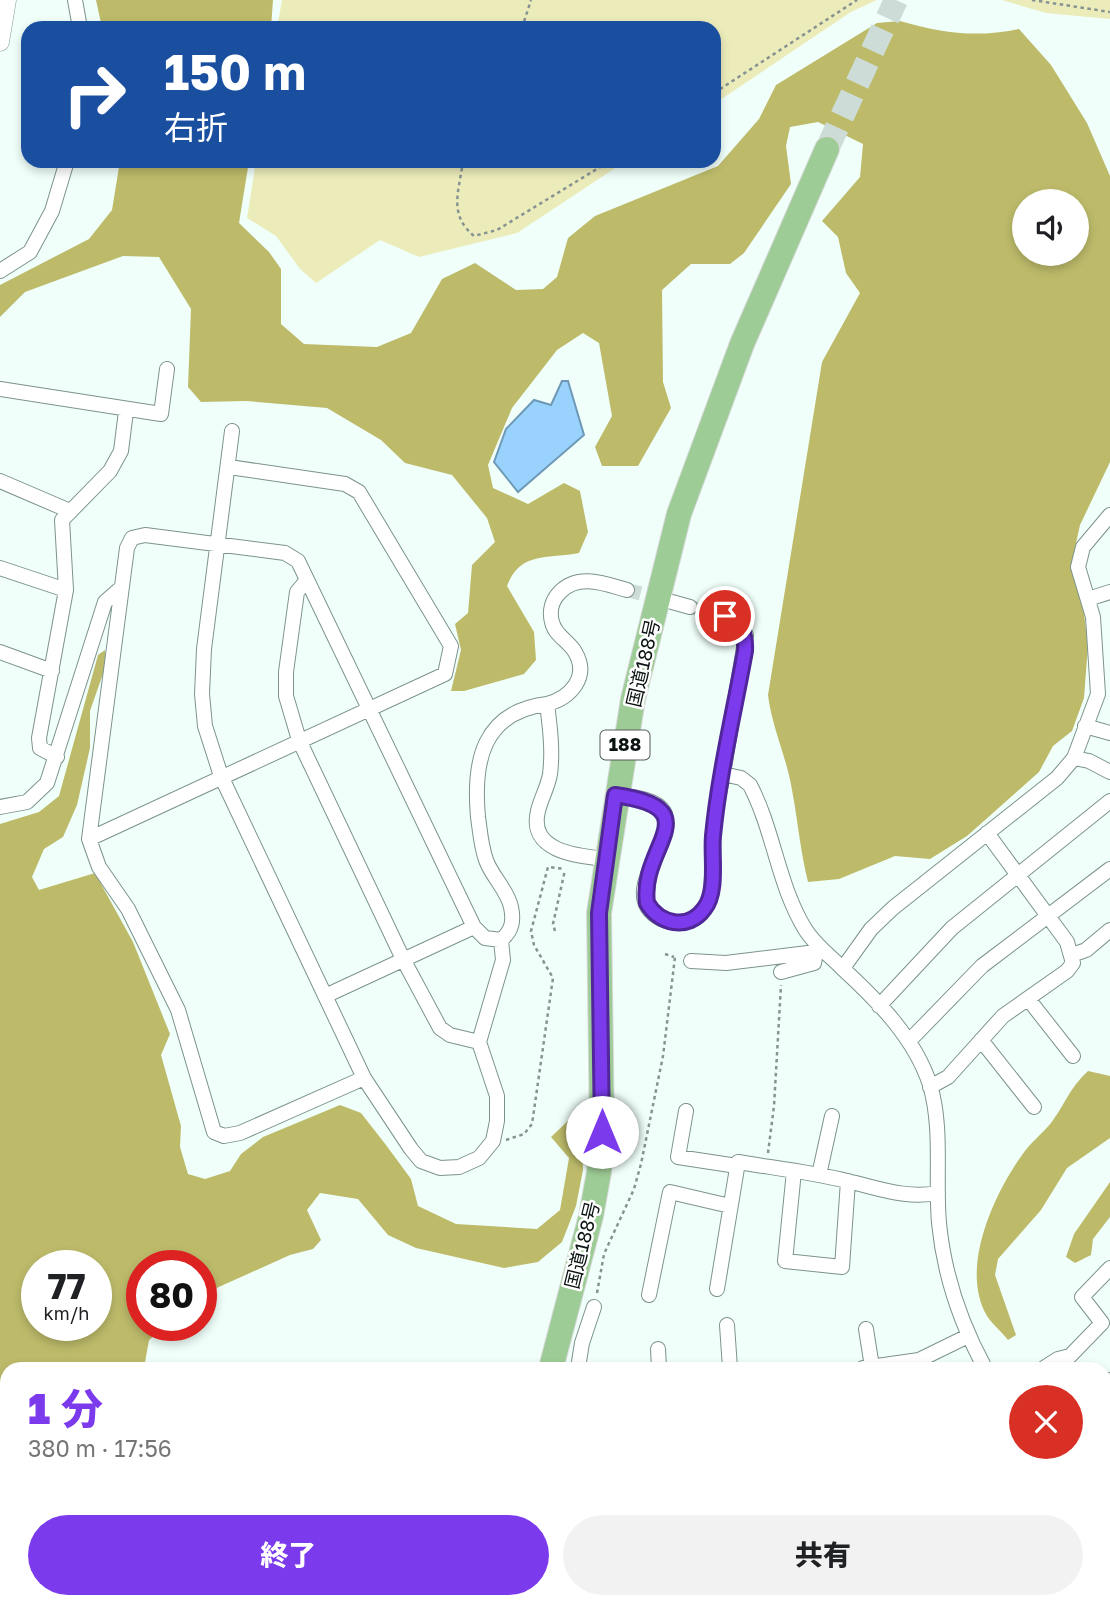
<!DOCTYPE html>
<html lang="ja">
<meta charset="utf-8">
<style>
body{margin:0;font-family:"Golos Text","Noto Sans JP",sans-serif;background:#f2f2f2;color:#202124;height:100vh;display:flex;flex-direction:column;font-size:26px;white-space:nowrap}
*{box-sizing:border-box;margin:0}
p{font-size:23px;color:#757577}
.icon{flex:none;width:38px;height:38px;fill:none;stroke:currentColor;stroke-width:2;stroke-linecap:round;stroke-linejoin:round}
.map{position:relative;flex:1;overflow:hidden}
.drawer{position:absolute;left:0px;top:1362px;width:1111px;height:247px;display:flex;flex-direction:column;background:#fff;border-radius:21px 21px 0 0;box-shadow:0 4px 10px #0003}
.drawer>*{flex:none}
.banner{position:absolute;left:21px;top:21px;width:700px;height:147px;border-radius:21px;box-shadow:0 4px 10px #0003;background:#1a4fa0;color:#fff;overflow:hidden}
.buttons{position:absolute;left:1012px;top:189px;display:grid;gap:14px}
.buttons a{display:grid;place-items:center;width:77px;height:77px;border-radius:50%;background:#fff;box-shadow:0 4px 10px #0003;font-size:35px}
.speed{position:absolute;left:21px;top:1250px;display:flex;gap:14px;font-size:35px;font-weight:700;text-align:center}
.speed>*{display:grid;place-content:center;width:91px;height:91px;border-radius:50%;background:#fff;box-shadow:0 4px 10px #0003;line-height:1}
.speed small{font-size:18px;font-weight:400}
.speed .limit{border:10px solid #d22;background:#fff;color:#111}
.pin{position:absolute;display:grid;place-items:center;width:60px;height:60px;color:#fff;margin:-30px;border:4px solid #fff;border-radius:50%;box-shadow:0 2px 7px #0007}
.me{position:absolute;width:77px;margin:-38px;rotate:0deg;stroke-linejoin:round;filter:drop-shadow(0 0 5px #0008)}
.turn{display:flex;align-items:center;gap:24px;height:147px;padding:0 28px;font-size:32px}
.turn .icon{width:91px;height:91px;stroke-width:2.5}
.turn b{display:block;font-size:49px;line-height:60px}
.round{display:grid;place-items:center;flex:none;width:74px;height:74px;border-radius:37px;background:#f2f2f2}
.overview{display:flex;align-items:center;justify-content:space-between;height:119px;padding:0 28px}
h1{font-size:42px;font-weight:800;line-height:52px;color:#7c3aed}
.action{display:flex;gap:14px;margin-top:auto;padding:14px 28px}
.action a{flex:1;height:80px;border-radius:42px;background:#7c3aed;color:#fff;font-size:28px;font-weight:800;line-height:80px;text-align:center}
.action a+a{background:#f2f2f2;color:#202124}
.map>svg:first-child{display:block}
.green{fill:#ececbb}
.forest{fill:#bdbb6a;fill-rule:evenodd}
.water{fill:#99d2fc;stroke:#6e99b6;stroke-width:2}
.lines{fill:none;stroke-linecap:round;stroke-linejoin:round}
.minor-tunnel{stroke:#cedcd7;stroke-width:14;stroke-dasharray:14 7;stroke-linecap:butt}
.trunk-tunnel{stroke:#cedcd7;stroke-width:24;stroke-dasharray:24 12;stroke-linecap:butt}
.minor-casing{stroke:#7c938c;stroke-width:16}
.tertiary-casing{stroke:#7c938c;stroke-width:19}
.trunk-casing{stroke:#d8d9d9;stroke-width:26}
.path{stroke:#879390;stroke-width:2.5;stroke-dasharray:3.5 3.5;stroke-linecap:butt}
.minor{stroke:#fff;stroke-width:14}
.tertiary{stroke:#fff;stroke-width:18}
.trunk{stroke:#9ecc96;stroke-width:24}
.route-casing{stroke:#51269a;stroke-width:18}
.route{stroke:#7c3aed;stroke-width:12}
.labels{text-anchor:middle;stroke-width:5;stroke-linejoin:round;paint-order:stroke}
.shield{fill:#fff;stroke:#545a58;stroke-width:2}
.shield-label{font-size:18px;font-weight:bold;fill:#0a1311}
.street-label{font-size:19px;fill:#0a1311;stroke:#fff}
</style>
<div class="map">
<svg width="1110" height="1607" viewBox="0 0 1110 1607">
<rect width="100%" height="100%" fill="#f0fffa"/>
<path class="green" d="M282 0H877L851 12 714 104V28H277Z
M1002 0H1110V19L1046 13Z
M256 161H626L517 233 419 257 380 240 316 283 300 269 276 236 247 218Z"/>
<path class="forest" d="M96 0H273L271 28H112L101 23Z
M900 21C942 33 976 38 1019 29L1051 65 1087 123 1110 176V462L1080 525 1071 566 1083 606 1088 645 1084 698 1072 731 1053 746 1039 772 967 836 930 859 895 856 839 879 808 882C800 849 798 822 792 790 787 758 772 728 768 695L822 362 860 293 846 273 838 237 822 221 860 177 863 144 818 122 790 127 786 146 791 184 744 253 730 264H691L662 290 663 382 671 408 638 466H602L595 447 612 416 599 343 583 333 557 350 512 408 488 465 493 488 528 504 564 483 580 491 588 532 579 553C548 559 520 551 507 586L534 632 536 660 524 674 464 691H451L461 650 455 624 468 613 472 565 495 542 487 518 452 475 405 463 381 440 327 408 246 401 201 402 188 387 191 309 159 257 123 256 25 292 0 317V285L89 239 112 210 120 161H249L239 223 269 252 281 269V324L304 344 377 347 411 333 442 279 475 263 516 290 543 289 557 277 568 238 595 216 718 166 759 119 776 85 877 23ZM1024 201H1076V254H1024Z
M105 650 106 665 90 711V748L77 805 63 837 44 849 32 877 39 890 95 873 133 942 170 1034 161 1055 181 1126 180 1147 188 1174 205 1179 230 1171 241 1154 263 1137 340 1105 361 1113 386 1145 411 1179 418 1206 456 1224 537 1229 560 1210 569 1158 551 1137 570 1119 581 1114 583 1170 576 1206 562 1242 538 1262 504 1268 416 1248 388 1235 358 1199 320 1193 307 1210 321 1240 313 1249 290 1255 201 1295V1265H142V1325H167L149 1340 144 1368H7V1490L0 1493V824L39 812 59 796 98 655ZM37 1265H96V1325H37Z
M1088 1071 1110 1076V1138L1067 1168 1041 1210 998 1259 995 1275 1016 1335 1008 1340C1002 1332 992 1324 987 1316 959 1269 994 1194 1022 1155 1030 1143 1042 1134 1051 1123 1066 1103 1068 1090 1088 1071Z
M1110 1182V1217L1093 1239 1091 1255 1075 1263 1066 1257 1074 1234Z"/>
<path class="water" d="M562 381H568L584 435 518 492 494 462 506 429 534 400 551 405Z"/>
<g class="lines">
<path class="minor-tunnel" d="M627 590 663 599
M690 607 725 616"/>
<path class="trunk-tunnel" d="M827 149 896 0"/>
<g class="minor-casing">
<path id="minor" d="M75 0 80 28
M0 271 30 252 52 211 67 161
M0 389 161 414 167 369
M232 431 204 649 202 694 205 726 221 776 364 1078 411 1149 421 1161 440 1168 459 1167 479 1158 493 1141 497 1121V1096L479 1042 503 960 501 940
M0 481 70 511
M0 568 66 590
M307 580 297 592 286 672V696L299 740 403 959 440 1028 450 1035 479 1042
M1088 599 1110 592
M672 602 690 607
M725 616 738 624 746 635 723 774 741 778 750 785C774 831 778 885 805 929 814 944 829 955 841 967 877 1000 915 1038 930 1085 943 1129 935 1177 939 1223 944 1274 961 1324 985 1368
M0 652 52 671
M547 704C570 698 590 677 575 652 569 641 555 636 552 622 549 611 552 600 560 592 579 573 605 584 627 590
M1085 726 1110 733
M57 757 40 748 39 738 66 590 62 520 110 471 121 451 126 411
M1074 758 1089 761 1110 772
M615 795C630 797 656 798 664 812 680 843 614 893 661 919 670 923 682 924 692 920 702 916 708 905 710 895 714 877 711 856 713 837 714 815 719 794 723 774
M0 807 27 802 47 783 105 602 122 587
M89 839 445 674 451 646 359 492 345 484 229 467
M1072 955 1086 950 1110 930
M691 961 726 963 816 952 821 948
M843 968 871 929 893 908 1057 778 1074 758 1098 694 1093 617 1078 567 1083 547 1110 515
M781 972 814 963 816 952
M325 996 474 927
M1029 1000 1073 1056
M879 1006 952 928 1110 801
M981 1040 1034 1107
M909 1041 982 966 1110 869
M364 1078 240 1133 224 1136 214 1132 178 1010 128 909 99 867 89 839 127 548 132 538 145 535 285 553 298 561 474 927 485 938 501 940C512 931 514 921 511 907 507 889 492 877 486 860 481 846 480 831 478 817 473 762 482 712 547 704 550 727 553 751 550 774 548 787 541 798 538 811 528 852 578 856 606 859
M930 1087 948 1077 1003 1016 1067 971 1073 963 1067 942 987 833
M686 1111 678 1157 737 1166
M794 1171 785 1261 842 1267 848 1181
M819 1175 832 1116
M717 1289 738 1162C774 1168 811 1172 847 1181 879 1188 905 1199 938 1193
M649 1295 670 1192 730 1206
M727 1325 730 1368
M866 1329 872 1367
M658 1349 659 1368
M578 1368 582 1343 594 1307
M863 1368 919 1360 968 1336
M1044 1368 1058 1359 1070 1356 1102 1323 1082 1297 1110 1268
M1104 1385 1110 1380
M1104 1505 1110 1510
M0 1551 7 1548
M200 1601 201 1607
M263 1601 264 1607
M671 1601 672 1607
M883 1601V1607"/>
</g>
<g class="tertiary-casing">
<path id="tertiary" d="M0 42 7 0
M741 1601 748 1607
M613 1607 621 1601"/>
</g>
<g class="trunk-casing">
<path id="trunk" d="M551 1368 591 1216 599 1172 602 1132 599 913 633 699 679 514 742 344 827 149
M512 1607 513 1601"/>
</g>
<path class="path" d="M1032 0 1110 12
M522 28 531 0
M714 93 857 0
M463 161C459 192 448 214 474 236L497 230 610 161
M555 931 553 924 565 870
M665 954 674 957
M506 1140 524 1134 532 1124 553 978 534 945 531 931 548 867 565 869
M768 1153 774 1106 781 985
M597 1293 604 1254 634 1189 641 1164 663 1056 675 957"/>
<use href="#minor" class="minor"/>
<use href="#tertiary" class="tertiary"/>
<use href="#trunk" class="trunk"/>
</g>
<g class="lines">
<g class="route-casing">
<path id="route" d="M602 1132 599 913 615 795C712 809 639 846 647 903 659 924 688 931 704 909 718 892 711 856 713 836 719 774 734 712 745 651 746 632 741 625 725 616"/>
</g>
<use href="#route" class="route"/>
</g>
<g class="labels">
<rect class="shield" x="600.5" y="730.5" width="49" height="29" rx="5"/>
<g class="shield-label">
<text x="625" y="751">188</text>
</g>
<g class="street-label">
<text transform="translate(643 663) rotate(-77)" y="7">国道188号</text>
<text transform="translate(582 1245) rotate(-76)" y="7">国道188号</text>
</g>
</g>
</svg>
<div class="buttons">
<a><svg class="icon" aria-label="sound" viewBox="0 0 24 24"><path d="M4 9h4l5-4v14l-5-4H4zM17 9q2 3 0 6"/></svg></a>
</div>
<div class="speed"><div>77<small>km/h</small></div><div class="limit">80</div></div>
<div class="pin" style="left:725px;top:616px;background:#d93025"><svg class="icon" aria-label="arrive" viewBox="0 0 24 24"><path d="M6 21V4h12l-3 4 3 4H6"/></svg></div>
<svg class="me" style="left:602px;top:1132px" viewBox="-20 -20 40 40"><circle r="19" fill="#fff"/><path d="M0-13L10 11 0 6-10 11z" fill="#7c3aed"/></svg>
<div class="banner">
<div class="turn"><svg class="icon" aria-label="right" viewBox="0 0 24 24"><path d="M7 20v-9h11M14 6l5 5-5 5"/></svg><div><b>150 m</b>右折</div></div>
</div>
<section class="drawer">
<div class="overview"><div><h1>1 分</h1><p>380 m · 17:56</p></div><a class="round" style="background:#d93025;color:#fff"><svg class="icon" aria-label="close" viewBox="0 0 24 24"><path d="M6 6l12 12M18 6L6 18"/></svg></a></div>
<div class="action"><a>終了</a><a>共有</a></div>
</section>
</div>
